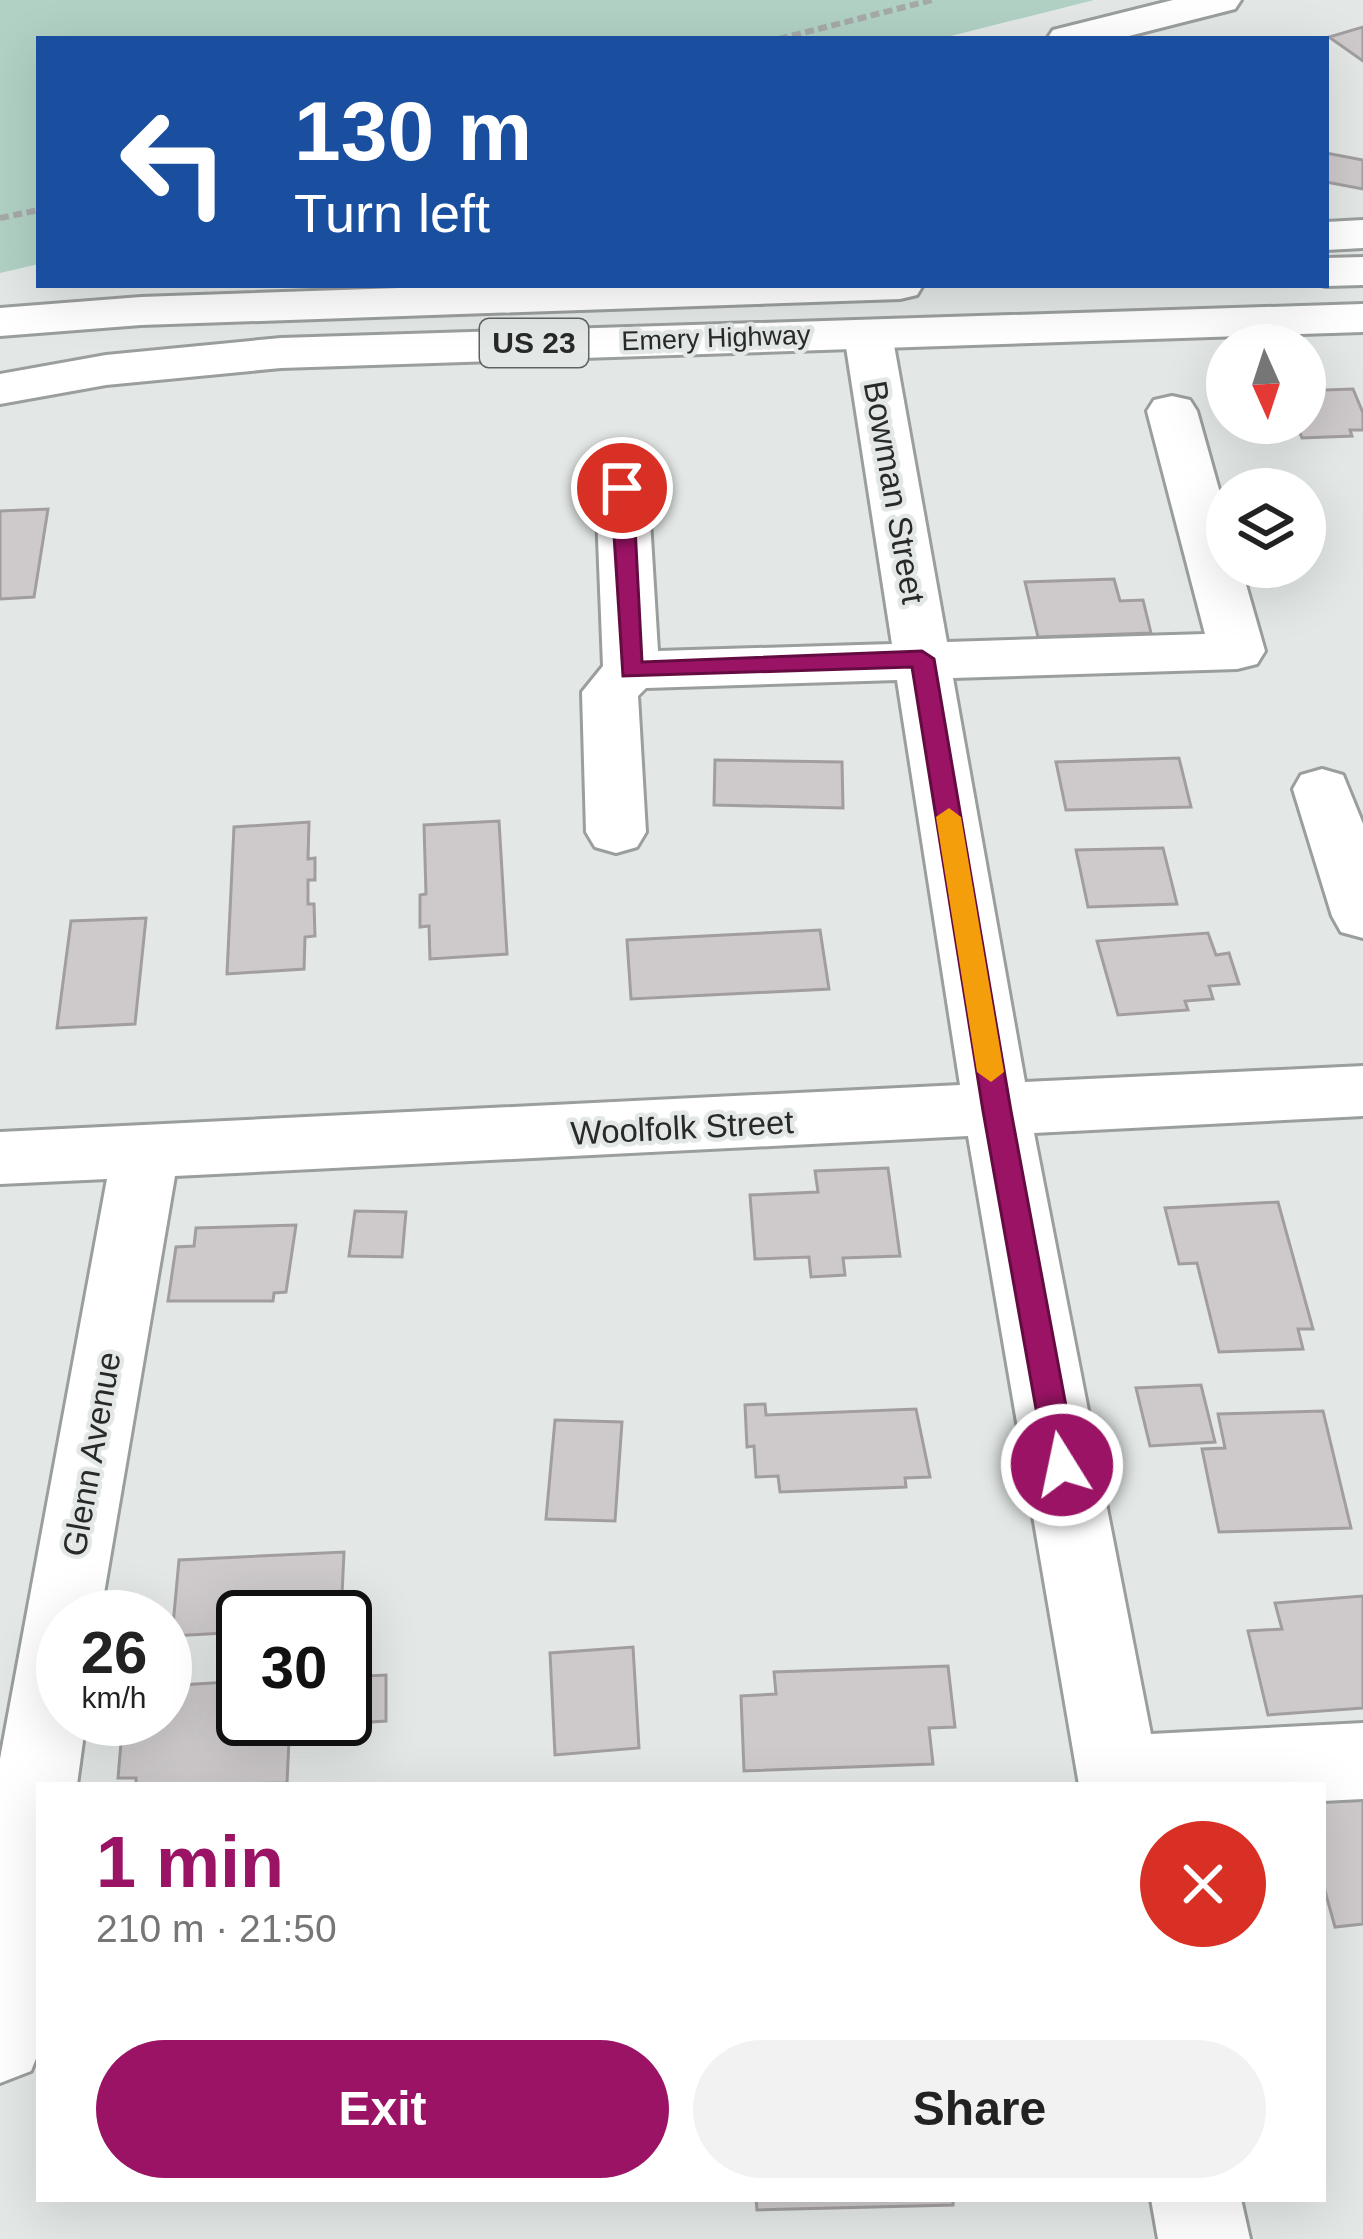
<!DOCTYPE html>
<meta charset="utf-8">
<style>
body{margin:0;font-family:Helvetica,sans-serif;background:#f2f2f2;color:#222;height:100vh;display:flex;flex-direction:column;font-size:45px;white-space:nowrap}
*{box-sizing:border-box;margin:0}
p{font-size:39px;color:#767676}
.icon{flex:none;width:66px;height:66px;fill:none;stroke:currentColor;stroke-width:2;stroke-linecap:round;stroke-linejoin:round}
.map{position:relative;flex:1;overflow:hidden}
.drawer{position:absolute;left:36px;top:1782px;width:1290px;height:420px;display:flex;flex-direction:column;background:#fff;border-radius:0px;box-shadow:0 12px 48px #0002}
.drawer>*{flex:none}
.hud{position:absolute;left:36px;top:36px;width:1293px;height:252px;border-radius:0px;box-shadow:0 12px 48px #0002;background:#1a4fa0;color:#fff;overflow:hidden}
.needle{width:78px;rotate:177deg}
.fabs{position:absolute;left:1206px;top:324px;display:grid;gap:24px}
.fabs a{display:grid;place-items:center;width:120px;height:120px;border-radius:50%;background:#fff;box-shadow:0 12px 48px #0002;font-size:60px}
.speed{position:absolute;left:36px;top:1590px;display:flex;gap:24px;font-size:60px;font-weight:700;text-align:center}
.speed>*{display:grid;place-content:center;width:156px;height:156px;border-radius:50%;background:#fff;box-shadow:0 12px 48px #0002;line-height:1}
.speed small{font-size:30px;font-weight:400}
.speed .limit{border:6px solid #111;border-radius:18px;background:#fff;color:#111}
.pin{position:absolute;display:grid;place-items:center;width:102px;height:102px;color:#fff;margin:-51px;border:6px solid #fff;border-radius:50%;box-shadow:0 3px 12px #0007}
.me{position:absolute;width:132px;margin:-66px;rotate:350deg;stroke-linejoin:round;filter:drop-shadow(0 0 9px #0008)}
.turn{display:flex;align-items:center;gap:42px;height:252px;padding:0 60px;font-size:54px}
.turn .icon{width:156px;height:156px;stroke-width:2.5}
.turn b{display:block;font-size:84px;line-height:102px}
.round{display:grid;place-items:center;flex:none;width:126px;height:126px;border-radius:63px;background:#f2f2f2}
.overview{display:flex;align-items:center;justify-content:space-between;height:204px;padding:0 60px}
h1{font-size:72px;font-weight:700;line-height:90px;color:#9a1365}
.button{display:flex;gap:24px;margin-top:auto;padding:24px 60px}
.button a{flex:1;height:138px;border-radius:72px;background:#9a1365;color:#fff;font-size:48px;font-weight:700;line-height:138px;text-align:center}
.button a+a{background:#f2f2f2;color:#222}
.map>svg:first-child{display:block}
.green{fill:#b1d1c4}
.building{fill:#cecacc;stroke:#a29ea0;stroke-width:3}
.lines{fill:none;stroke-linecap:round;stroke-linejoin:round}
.minor-casing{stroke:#9a9e9c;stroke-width:6}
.highway-casing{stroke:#9a9e9c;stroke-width:6}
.path{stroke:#a5a9a7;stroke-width:6;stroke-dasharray:9 4.5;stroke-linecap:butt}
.minor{fill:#fff;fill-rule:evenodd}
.highway{fill:#fff;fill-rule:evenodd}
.route{fill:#9a1365;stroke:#640c42;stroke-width:3}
.slow{fill:#f59e0b}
.labels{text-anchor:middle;stroke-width:9;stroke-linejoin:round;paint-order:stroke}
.far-street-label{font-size:27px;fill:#282929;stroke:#e3e8e6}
.shield{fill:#e3e8e6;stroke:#606262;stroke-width:3}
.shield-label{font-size:30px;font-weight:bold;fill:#282929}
.street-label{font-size:33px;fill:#282929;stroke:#e3e8e6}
</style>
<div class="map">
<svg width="1363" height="2239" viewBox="0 0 1363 2239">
<rect width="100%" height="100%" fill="#e3e8e6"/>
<path class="green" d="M0 0H1094L939 39H39V264L0 273Z"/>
<path class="building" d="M1363 27V61L1329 37Z
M1326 153 1363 160V189L1326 182Z
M1321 379 1325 390 1353 389 1363 413V430H1350L1352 436 1302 438 1296 423H1305V380Z
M48 509 34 597 0 599V511Z
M1114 579 1120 601 1143 600 1151 633 1038 637 1025 582Z
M1179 758 1191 807 1066 810 1056 762Z
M715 760 842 762 843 808 714 805Z
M499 821 507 954 430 959 429 926 420 927V895L426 894 424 825Z
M309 822 308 859 315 858V880H308V904H314L315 936 305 937 304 969 227 974 234 827Z
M1163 848 1177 904 1088 907 1076 850Z
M146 918 135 1024 57 1028 71 921Z
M820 930 829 989 631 999 627 940Z
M1208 933 1216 955 1229 953 1239 984 1209 986 1213 999 1185 1001 1188 1010 1118 1015 1097 941Z
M888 1168 900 1256 843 1258 845 1275 811 1277 809 1257 755 1259 750 1195 818 1192 815 1171Z
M1278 1202 1313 1329H1298L1303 1349 1219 1352 1197 1263 1179 1264 1165 1208Z
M355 1211 406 1212 402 1257 349 1256Z
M296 1225 286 1292 274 1293 273 1301H168L176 1247 194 1246 196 1228Z
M1201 1385 1215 1442 1150 1446 1136 1388Z
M765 1404 766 1415 916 1409 930 1477 905 1478 906 1487 780 1492 778 1476 756 1477 754 1446 747 1447 745 1405Z
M1323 1411 1351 1528 1219 1532 1202 1449 1225 1448 1218 1414Z
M555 1420 622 1422 615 1521 546 1519Z
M344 1552 341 1617H243V1632L172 1636 179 1560Z
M1363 1596V1708L1268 1715 1248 1631 1282 1629 1275 1603Z
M633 1647 639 1748 555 1755 550 1653Z
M948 1666 955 1727 929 1728 933 1764 744 1771 741 1696 776 1694 774 1672Z
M386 1675V1721L307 1726 308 1719H345V1677Z
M243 1681V1719H290L287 1783 136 1785V1778H118L123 1719H165V1686Z
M1363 1795V1924L1335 1927 1323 1884V1799Z
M756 2199H953V2205L757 2210Z"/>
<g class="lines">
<g class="minor-casing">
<path id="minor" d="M1173 0H1241L1235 9 1117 39H1047L1053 30Z
M1363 220V248L1326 250V222Z
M868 320 885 324 892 334 947 642 1205 634 1147 411 1154 400 1172 396 1190 400 1197 411 1227 518V567H1241L1265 651 1257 664 1237 669 953 678 1025 1082 1363 1066V1116L1034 1133 1151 1734 1363 1723V1799L1323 1801V1785H1079L968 1136 175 1176 100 1617H63V1719H86L77 1785H39V2051L31 2071 0 2083V1759L107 1179 0 1184V1132L960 1085 897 680 646 688 638 696 646 832 637 847 616 853 595 847 586 832 582 692 603 666 596 488 604 477 622 472 640 477 648 488 658 651 892 644 844 334 851 324Z
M1322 769 1343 775 1363 824V938L1341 932 1332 916 1293 789 1301 775Z
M1151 2199H1241L1250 2239H1158Z"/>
</g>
<g class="highway-casing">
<path id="highway" d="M1363 257V285L1326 286 1322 285H1326V258Z
M486 285H923L917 295 900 299 141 325 0 336V308L141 297Z
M1363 304V332L281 368 106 385 0 404V374L106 355 281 338Z"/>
</g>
<path class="path" d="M779 39 932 0
M0 218 39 210"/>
<use href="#minor" class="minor"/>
<use href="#highway" class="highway"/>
</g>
<path class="route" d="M622 481 633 488 642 662 922 651 934 659 1011 1111 1077 1465 1073 1474 1062 1478 1051 1474 1046 1465 983 1111 912 667 623 676 611 488Z"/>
<path class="slow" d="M949 808 961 817 1004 1072 991 1082 977 1072 936 817Z"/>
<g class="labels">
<g class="far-street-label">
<text transform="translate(716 338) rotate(-2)" y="9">Emery Highway</text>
</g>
<rect class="shield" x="480" y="319" width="108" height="48" rx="9"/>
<g class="shield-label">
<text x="534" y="353">US 23</text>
</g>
<g class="street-label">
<text transform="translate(895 492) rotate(80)" y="12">Bowman Street</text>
<text transform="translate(682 1127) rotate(-3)" y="12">Woolfolk Street</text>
<text transform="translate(91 1454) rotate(-80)" y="12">Glenn Avenue</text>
</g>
</g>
</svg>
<div class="fabs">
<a><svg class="needle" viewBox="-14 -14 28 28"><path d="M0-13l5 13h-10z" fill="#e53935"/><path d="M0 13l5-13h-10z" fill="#767676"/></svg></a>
<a><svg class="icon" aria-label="layers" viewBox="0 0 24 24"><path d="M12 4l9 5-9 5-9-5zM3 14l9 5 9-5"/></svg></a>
</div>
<div class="speed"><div>26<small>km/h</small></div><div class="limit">30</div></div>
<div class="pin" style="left:622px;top:488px;background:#d93025"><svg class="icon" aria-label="arrive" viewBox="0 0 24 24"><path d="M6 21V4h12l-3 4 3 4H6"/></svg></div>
<svg class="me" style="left:1062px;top:1465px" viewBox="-20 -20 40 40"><circle r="17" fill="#9a1365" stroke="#fff" stroke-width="3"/><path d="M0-11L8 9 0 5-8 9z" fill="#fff"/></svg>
<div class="hud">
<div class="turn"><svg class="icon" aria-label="left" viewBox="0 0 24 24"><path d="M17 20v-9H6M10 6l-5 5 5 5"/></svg><div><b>130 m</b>Turn left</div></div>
</div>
<section class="drawer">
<div class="overview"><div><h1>1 min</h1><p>210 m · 21:50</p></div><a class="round" style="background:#d93025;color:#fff"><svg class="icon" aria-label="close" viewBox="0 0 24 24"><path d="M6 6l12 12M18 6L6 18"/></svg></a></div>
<div class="button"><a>Exit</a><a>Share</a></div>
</section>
</div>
